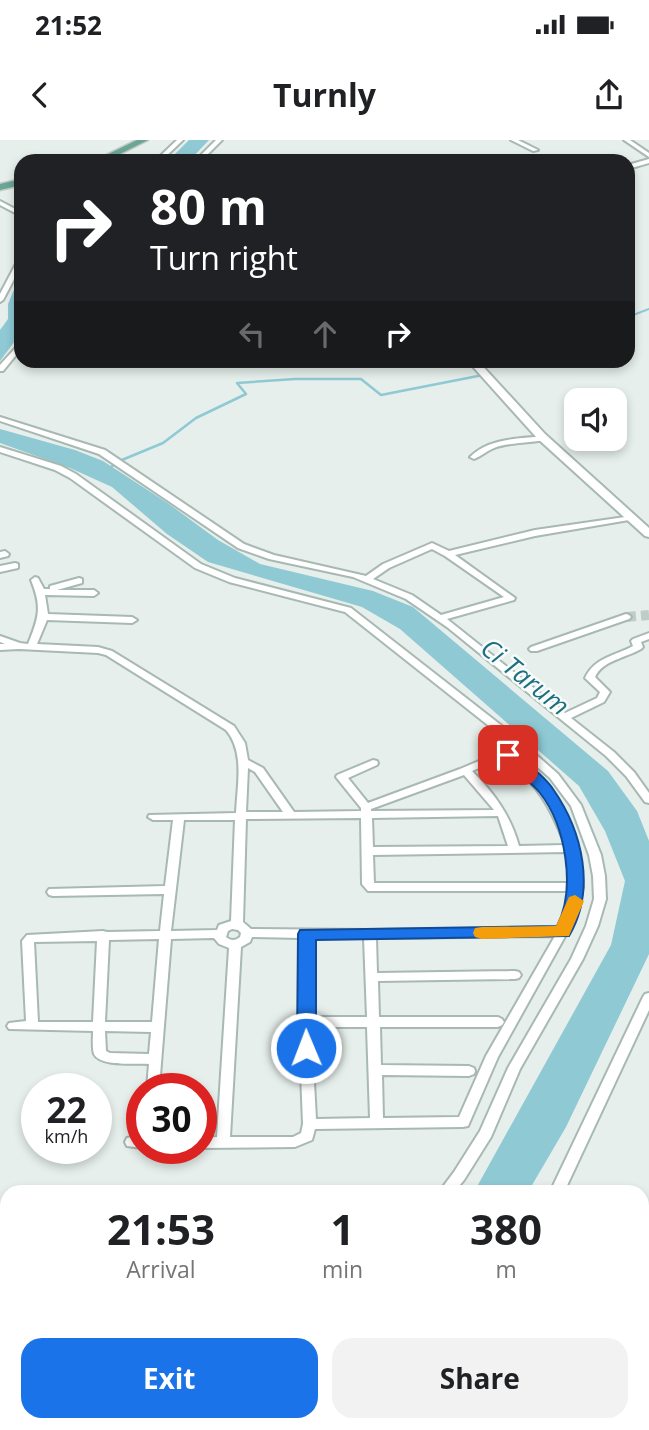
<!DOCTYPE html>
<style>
body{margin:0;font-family:"Open Sans",sans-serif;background:#f2f2f2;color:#202124;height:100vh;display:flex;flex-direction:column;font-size:26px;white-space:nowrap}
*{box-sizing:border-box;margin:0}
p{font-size:23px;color:#757577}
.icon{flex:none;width:38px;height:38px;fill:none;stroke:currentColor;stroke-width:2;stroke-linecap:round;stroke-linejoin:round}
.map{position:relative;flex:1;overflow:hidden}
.side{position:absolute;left:0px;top:1045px;width:649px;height:247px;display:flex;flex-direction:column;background:#fff;border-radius:21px 21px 0 0;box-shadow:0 4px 10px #0003}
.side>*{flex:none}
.banner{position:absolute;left:14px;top:14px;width:621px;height:214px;border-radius:21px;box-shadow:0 4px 10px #0003;background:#202124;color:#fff;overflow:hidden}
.buttons{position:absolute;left:564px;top:248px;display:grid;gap:14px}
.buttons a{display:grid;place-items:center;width:63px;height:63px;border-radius:14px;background:#fff;box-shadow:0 4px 10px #0003;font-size:35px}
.speed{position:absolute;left:21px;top:933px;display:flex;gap:14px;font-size:35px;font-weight:700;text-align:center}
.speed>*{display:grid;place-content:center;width:91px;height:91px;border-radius:50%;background:#fff;box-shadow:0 4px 10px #0003;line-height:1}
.speed small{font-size:18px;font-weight:400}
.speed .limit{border:10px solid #d22;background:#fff;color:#111}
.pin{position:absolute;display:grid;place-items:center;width:60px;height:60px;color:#fff;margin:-30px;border-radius:14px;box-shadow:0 4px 10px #0006}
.me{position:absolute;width:77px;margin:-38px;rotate:359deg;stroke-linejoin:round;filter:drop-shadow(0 0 5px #0008)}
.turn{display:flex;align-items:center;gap:24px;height:147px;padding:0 21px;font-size:32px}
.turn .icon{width:91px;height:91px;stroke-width:2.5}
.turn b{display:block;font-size:49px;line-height:60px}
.lanes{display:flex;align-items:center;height:66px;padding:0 21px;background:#0003;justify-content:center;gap:35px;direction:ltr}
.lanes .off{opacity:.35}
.eta{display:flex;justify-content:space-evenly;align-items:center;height:119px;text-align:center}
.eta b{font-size:42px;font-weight:700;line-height:49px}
.cta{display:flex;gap:14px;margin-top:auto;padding:14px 21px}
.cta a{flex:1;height:80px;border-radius:21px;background:#1a73e8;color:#fff;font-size:28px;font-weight:700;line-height:80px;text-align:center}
.cta a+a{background:#f2f2f2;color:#202124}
.status{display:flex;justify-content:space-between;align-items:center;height:49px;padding:0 35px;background:#fff;direction:ltr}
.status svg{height:19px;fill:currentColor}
header{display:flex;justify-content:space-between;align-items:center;height:91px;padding:0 21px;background:#fff;font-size:32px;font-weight:700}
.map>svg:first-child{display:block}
.water{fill:#8ec9d4}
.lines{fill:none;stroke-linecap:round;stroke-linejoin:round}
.stream-far2{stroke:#8ec9d4;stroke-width:2}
.stream-far1{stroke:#8ec9d4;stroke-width:2.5}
.stream{stroke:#8ec9d4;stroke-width:4.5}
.minor-tunnel{stroke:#bfccc8;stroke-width:10;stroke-dasharray:10 5;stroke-linecap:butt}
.minor-casing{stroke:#a8b8b2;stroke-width:4}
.tertiary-casing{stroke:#a8b8b2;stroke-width:4}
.primary-casing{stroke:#c2cac8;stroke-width:3}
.minor{fill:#fff;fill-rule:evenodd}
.tertiary{fill:#fff;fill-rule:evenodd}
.primary{fill:#6aa596;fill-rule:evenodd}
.route{fill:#1a73e8;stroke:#114b97;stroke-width:2}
.slow{fill:#f59e0b}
.labels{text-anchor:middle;stroke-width:5;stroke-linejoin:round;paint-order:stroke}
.water-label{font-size:26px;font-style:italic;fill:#1c6f80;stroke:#f7fbf9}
</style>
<div class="status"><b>21:52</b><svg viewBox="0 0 49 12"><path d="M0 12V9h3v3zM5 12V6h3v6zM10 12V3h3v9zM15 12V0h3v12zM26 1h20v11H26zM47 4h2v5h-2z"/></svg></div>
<header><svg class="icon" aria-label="back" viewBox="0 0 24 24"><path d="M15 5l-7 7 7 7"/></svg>Turnly<svg class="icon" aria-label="share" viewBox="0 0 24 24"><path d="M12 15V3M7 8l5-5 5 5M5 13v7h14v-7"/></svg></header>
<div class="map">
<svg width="649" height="1290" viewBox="0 0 649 1290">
<rect width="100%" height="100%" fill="#e6efeb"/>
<path class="water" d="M189 0H209L189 21H168Z
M21 133V193L0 221V190L8 179V164Z
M0 289 75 310 103 321 169 364 218 400 260 424 373 451 413 467 608 631 637 671 649 701V814L566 987 528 1052H474L611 805 625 741 605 691 579 646 400 489 362 467 208 422 167 394 112 347 70 328 0 303Z
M58 1285V1284L222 1285 208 1290H42Z"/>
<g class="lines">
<path class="stream-far2" d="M628 177 649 169"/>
<path class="stream-far1" d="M110 328 117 322 163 303 196 278 246 254 237 243 295 239H361L381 255 483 235"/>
<path class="stream" d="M337 1290 338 1284"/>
<path class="minor-tunnel" d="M626 477 649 475"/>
<g class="minor-casing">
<path id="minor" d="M177 0H183L161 21H155Z
M216 0H222L201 21H195Z
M511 0H518L538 10 533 11Z
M624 0H630L649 13V17Z
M0 61 21 72V76L0 65Z
M21 118V126L3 160 0 162V154L18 120Z
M21 203V209L3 231H0V225L19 204Z
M0 277 105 310 244 404 274 415 366 436 383 424 432 403 449 411 535 390 632 376V380H629L535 396 455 415 515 458 514 460 447 479 565 573 597 558 600 552 585 538C595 517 615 516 633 506L631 501 633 499 649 493V499L641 502 643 507 641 509C626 518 603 520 595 537L610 552 604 562 571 578 614 612 634 632 649 653V663L645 662 626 636 606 616 447 487 406 459 353 437 269 419 238 408 99 314 0 281ZM432 409 445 416 504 457 441 475 412 455 373 439 389 428Z
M543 296 547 298 546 300C529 303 511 302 494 308 487 311 481 316 474 319L470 317C489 298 518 299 543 296Z
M0 307 61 326 76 334 201 424 235 438 351 468 516 597 558 634 581 665 601 715 605 736 606 759 598 786 583 819 520 929 491 997 464 1040 454 1052H439L454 1032 480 991 508 928 571 819 586 786 594 759 593 736 589 715 571 666 550 638 508 601 345 472 229 442 195 428 70 338 55 330 0 312Z
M5 411 9 414 8 416 0 418V412Z
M15 423 18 424V428L0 432V426Z
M35 437 38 438 44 449H50V446L79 438 82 439V443L57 450H94L98 453 94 456 45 455 48 474 132 477 137 480 132 483 47 480 37 504 98 507 112 511 234 586 245 603 248 620 263 628 294 672 361 671V668L336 637 337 635 373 620 377 621 378 623 377 625 348 638 368 663 460 629 498 613 508 612 512 613 536 635 552 654 565 678 578 708 583 747 573 782 498 917 468 986 463 987 315 989 312 1000 295 1007 200 1008H201V998L217 997 229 808 219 804 214 798 171 799 159 948H147L149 924C136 923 100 927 94 914 92 908 93 897 93 891L9 889 7 886 9 883 26 881 22 801 27 795 103 791 107 792 160 791 164 754 53 756 49 755 47 752 49 749 165 746 173 680H153L148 677 149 675 236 673C237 646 245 612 226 590L106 515 98 513 19 509 0 510V504H5L0 502V496L20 503 28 504C39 477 42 467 31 440ZM503 618H505C538 646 550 665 565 705L519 706C510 675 495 654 472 631ZM248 628 255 632 283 672H246ZM464 635 494 670 371 671V669ZM498 676 508 706 373 707 372 678ZM361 678 362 744 368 751H570L566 771 559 788 370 790 251 789 243 782 246 679ZM184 680H235L231 781 219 785 217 790 171 791ZM567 712 570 743H374L373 715ZM232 789 238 790 241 793 240 797C235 801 231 801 226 797L228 791ZM555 796 486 916 459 977 383 978 382 935 469 936 474 934 475 931 474 928 469 926 381 925 380 887H498L502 885 504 882 502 879 498 877H379L378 841 515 839 519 838 521 835 519 832 515 831 377 833 376 798ZM252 797 301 798 299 882 303 984 301 993 293 997H230L241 807 250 802ZM313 798H364L367 877H311ZM159 799 152 882H105L109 800ZM97 801 93 882H38L34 802ZM311 887H367L370 978 316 979ZM105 891 151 892 149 914 110 913 106 911Z
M626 474 629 475 631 477 629 479 537 511H531L529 509 531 507Z
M649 853V870L564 1052H550L643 857 645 854Z
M132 997 142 998V1008H143H142L127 1006 125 1002 127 998Z
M7 1270V1284L0 1286V1272Z
M237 1284H262L258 1290H234Z
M405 1284H423L426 1290H408Z"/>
</g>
<g class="tertiary-casing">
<path id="tertiary" d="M649 19V23L628 29V25Z
M467 220H477L545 294 649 388V397L645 396 537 298Z"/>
</g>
<g class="primary-casing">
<path id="primary" d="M137 0H148L106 21H94Z
M21 39V45L0 50V44Z"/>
</g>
<use href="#minor" class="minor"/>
<use href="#tertiary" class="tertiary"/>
<use href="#primary" class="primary"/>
</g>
<path class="route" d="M508 611 514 612C527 624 544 635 553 649 583 692 596 750 569 796L316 800V908L313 913 306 915 300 913 297 908 298 794 300 790 557 786C576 749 566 686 540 653 529 639 511 630 501 615Z"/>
<path class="slow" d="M575 755 584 761 569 796 482 799 475 797 473 793 475 788 482 787 556 786 569 757Z"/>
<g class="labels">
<g class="water-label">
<text transform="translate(525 537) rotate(39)" y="9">Ci Tarum</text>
</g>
</g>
</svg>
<div class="buttons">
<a><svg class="icon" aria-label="sound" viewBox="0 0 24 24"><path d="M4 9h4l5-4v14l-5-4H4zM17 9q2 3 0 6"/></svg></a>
</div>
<div class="speed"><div>22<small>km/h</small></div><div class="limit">30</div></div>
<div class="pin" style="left:508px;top:615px;background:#d93025"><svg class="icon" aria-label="arrive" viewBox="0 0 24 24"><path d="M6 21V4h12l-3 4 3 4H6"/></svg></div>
<svg class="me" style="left:306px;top:908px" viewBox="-20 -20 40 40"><circle r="17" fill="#1a73e8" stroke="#fff" stroke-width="3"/><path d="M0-11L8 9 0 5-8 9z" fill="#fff"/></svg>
<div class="banner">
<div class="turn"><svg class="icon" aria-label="right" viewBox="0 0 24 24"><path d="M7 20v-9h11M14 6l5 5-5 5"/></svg><div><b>80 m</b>Turn right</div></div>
<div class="lanes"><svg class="icon off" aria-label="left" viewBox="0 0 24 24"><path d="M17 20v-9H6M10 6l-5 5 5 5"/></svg><svg class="icon off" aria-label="ahead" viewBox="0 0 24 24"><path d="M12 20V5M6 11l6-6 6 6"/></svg><svg class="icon" aria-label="right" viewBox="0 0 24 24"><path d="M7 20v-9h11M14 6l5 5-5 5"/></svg></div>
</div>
<section class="side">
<div class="eta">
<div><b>21:53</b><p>Arrival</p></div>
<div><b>1</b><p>min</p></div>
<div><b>380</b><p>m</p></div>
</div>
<div class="cta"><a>Exit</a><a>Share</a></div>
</section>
</div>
